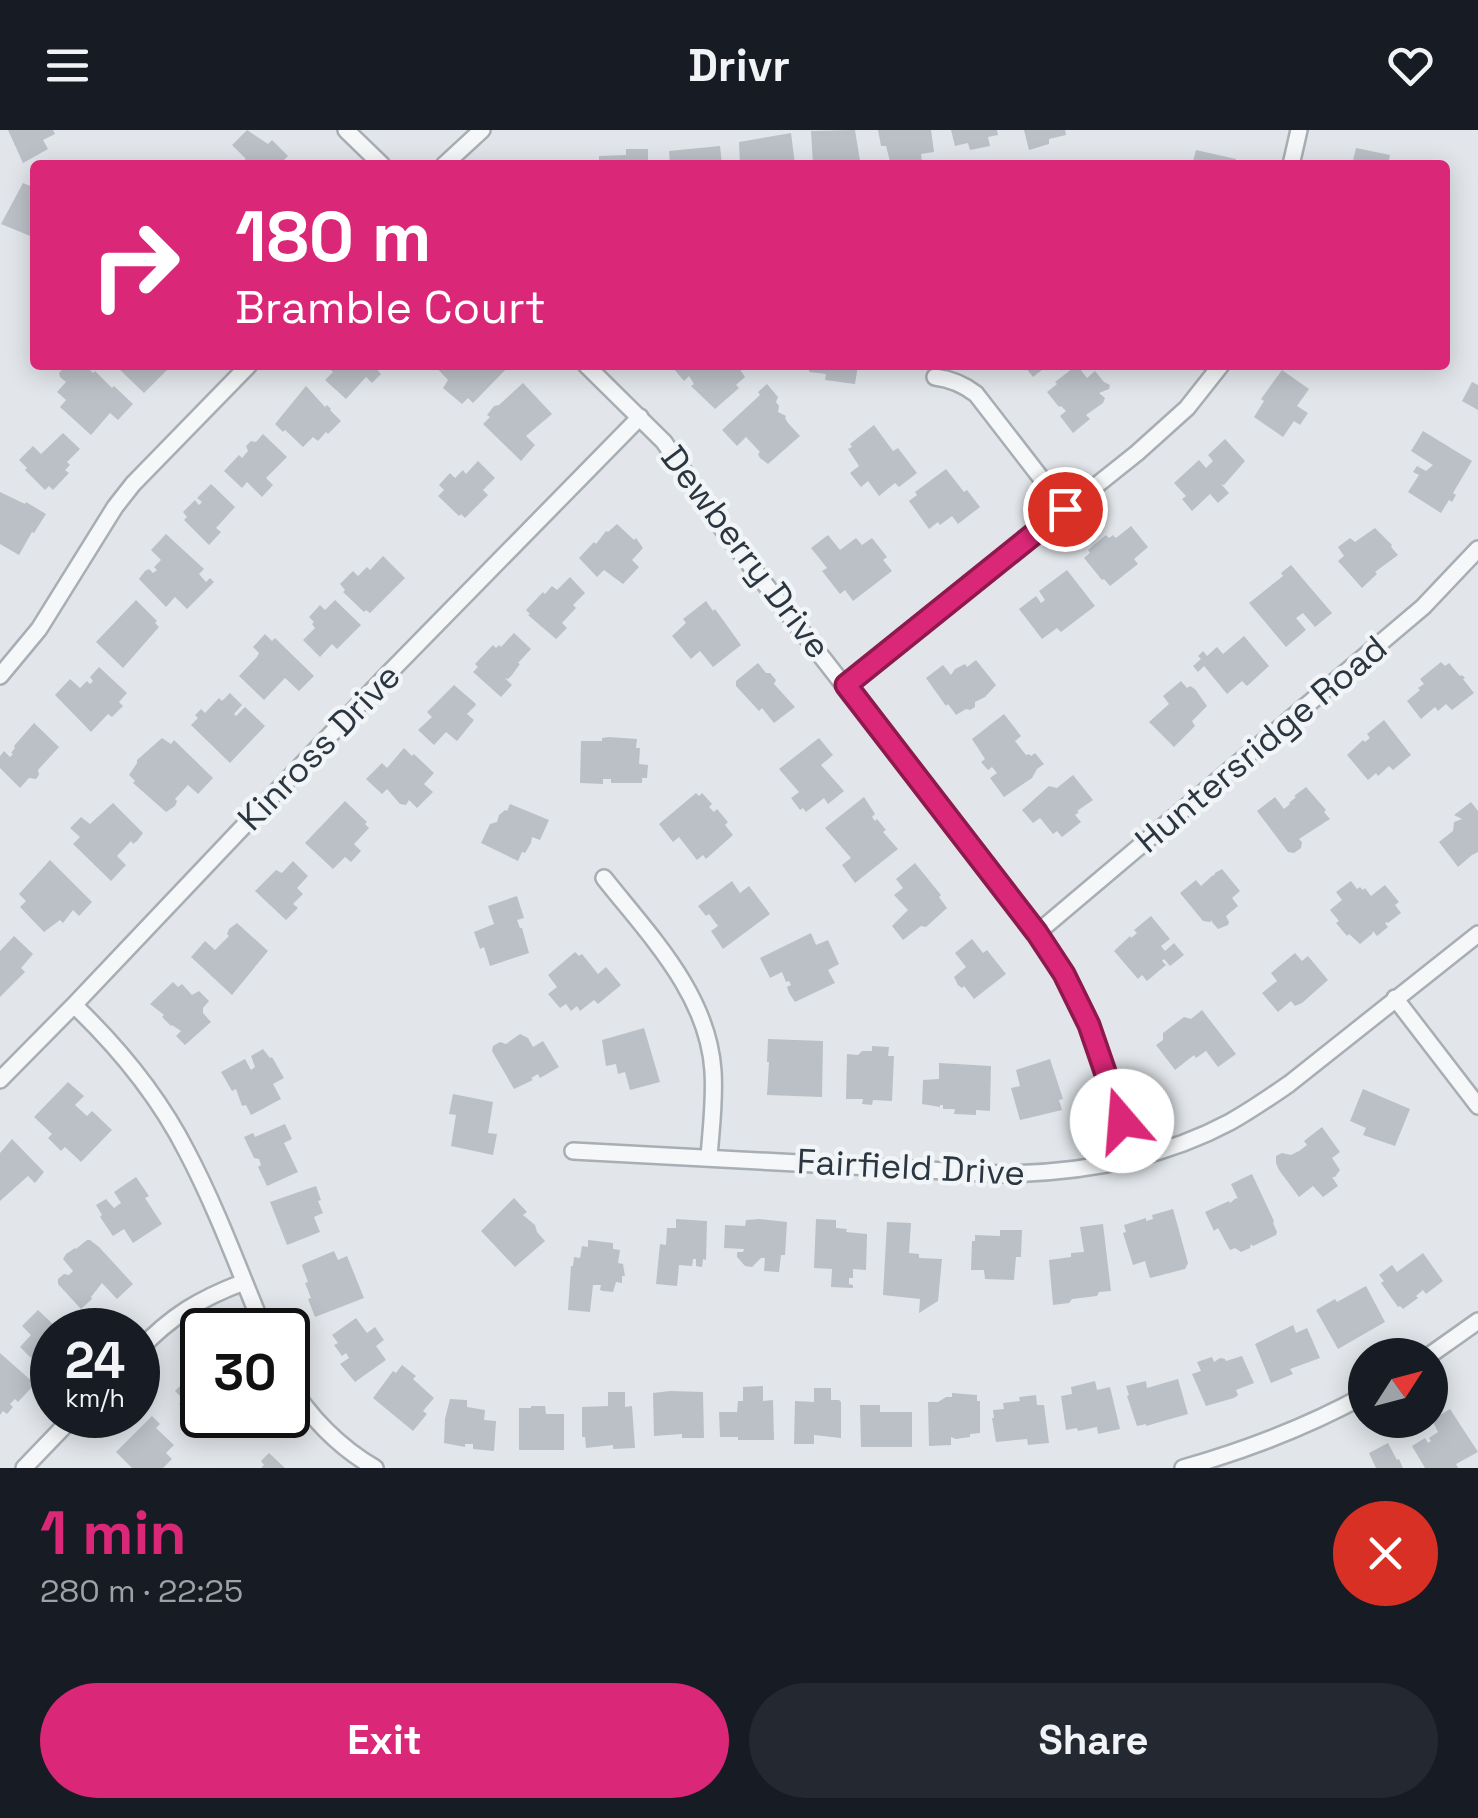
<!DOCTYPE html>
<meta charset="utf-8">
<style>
body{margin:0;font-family:"Space Grotesk",sans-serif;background:#242831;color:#f1f3f6;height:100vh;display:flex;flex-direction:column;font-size:38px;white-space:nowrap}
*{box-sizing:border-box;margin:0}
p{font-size:32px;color:#9ea1a6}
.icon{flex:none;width:55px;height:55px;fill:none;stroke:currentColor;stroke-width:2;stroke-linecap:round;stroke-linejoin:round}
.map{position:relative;height:1338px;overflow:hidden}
.sheet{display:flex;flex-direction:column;background:#171b24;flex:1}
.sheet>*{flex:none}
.top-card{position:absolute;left:30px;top:30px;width:1420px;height:210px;border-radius:10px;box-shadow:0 5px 25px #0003;background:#db2777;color:#fff;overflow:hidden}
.needle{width:65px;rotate:54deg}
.tools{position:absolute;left:1348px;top:1208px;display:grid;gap:20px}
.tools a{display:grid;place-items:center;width:100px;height:100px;border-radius:50%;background:#171b24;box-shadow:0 5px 25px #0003;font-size:50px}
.speed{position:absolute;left:30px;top:1178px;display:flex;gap:20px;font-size:50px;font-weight:700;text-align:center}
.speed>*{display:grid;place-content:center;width:130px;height:130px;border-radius:50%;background:#171b24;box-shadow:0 5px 25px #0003;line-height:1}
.speed small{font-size:25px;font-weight:400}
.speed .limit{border:5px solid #111;border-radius:15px;background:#fff;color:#111}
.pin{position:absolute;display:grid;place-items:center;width:85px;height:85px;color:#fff;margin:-42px;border:5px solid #fff;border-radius:50%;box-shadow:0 2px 10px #0007}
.me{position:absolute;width:110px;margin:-55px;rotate:342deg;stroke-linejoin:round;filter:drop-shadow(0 0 8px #0008)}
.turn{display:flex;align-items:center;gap:35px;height:210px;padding:0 40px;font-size:45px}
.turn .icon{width:130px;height:130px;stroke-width:2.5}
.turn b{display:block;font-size:70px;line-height:85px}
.round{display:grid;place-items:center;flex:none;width:105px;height:105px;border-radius:52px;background:#242831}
.head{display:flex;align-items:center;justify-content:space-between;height:170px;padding:0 40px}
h1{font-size:60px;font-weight:800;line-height:75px;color:#db2777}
.cta{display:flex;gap:20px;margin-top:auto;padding:20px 40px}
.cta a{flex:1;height:115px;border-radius:60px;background:#db2777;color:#fff;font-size:40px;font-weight:800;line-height:115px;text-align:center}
.cta a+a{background:#242831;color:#f1f3f6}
header{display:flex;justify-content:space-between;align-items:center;height:130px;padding:0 40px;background:#171b24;font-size:45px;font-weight:800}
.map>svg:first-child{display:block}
.building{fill:#bac0c6}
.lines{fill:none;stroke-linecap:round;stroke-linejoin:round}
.minor-casing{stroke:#a7aeb4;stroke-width:20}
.minor{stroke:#f5f7f8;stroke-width:15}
.route-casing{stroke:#8e194d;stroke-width:25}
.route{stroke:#db2777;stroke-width:18}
.labels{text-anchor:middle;stroke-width:9;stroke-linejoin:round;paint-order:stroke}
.street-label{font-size:35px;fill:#2b3641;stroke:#f2f5f7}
</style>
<header><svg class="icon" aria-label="menu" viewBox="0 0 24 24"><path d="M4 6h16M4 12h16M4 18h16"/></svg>Drivr<svg class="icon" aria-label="heart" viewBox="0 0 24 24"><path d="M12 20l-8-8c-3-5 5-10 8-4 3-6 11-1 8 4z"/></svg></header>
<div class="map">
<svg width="1478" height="1338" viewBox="0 0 1478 1338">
<rect width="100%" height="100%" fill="#e2e6ea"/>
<path class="building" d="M8 0H53L55 4 43 10 48 19 23 33Z
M247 0 268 14 272 10 288 26 284 30 290 35H249L244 30 246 29 232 15Z
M855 0 860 31 849 32V35H813L811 1Z
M878 0H931L934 22 921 24 922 32 920 35H891L886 16H881Z
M951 0H997L998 5 988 7 990 16 970 20 968 13 955 16Z
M1024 0H1065L1066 5 1049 9V14L1029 20Z
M791 3 795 35H740L739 12Z
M720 16 722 35 670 34 669 21Z
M1356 18 1390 25 1388 35H1352Z
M626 19H648V35H599V26L626 25Z
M1196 20 1236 29 1234 35H1192Z
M23 53 35 58V108L1 94Z
M67 235H85L93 243 95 241 112 258 114 256 133 274 118 290 110 283 91 305 60 277 66 270 57 262 66 252 60 247 59 243Z
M121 235H166L169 238 144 263 118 238Z
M331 235H379L376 238 381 244 372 253 366 247 346 269 325 250 333 242 328 237Z
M434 235H510L473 273 468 268 462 274 443 258 448 250Z
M679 235H732L735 238 737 235 745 247 736 255 739 258 715 279 691 256 694 254 689 246 684 251 674 239Z
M810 235H858L855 254 825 250 826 244 809 242Z
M1019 235H1048L1033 247 1026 238 1023 240Z
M1077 235 1087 248 1095 241 1104 252 1110 255 1109 259 1099 263 1105 268 1103 273 1086 285 1090 289 1073 303 1060 286 1066 281 1061 276 1059 277 1047 262 1057 254 1055 252Z
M1282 240 1309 259 1297 276 1308 283 1300 295 1294 291 1283 307 1254 287 1264 271 1261 269Z
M1472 252 1478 255V280L1462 271Z
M523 253 552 284 526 306 535 315 521 331 483 294 490 287 487 285 494 276 499 275Z
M767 254 778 267 776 272 779 276 778 282 786 286 785 288 788 293 800 306 768 334 760 328 758 324 760 322 746 307 737 316 722 300 760 265 758 262Z
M306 256 325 277 327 275 331 279 330 280 341 291 328 304 326 302 318 311 313 307 303 317 285 300 283 302 275 294Z
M874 295 893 321 898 318 917 343 899 357 895 353 879 366 868 351 861 357 850 343 859 336 848 319 852 317 850 314Z
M1423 301 1472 331 1453 363 1456 365 1452 372 1449 370 1441 383 1408 362 1419 345 1413 342 1417 336 1426 341 1433 335 1411 321Z
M63 303 80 319 67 332 70 335 65 340 69 343 53 360 49 356 45 360 25 340 27 338 19 330 33 316 41 324Z
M263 304 287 327 266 348 273 355 262 367 247 352 242 358 224 341 239 325 242 328 248 321 246 316 251 311 256 312Z
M1225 309 1245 331 1224 355 1221 354 1229 363 1218 373 1210 364 1192 381 1182 369 1186 366 1174 353 1199 330 1206 338 1213 331 1208 325Z
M478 331 495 348 483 360 488 365 465 388 461 384 459 386 438 366 444 360 439 355 450 343 455 348 463 340 466 344Z
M946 339 964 362 967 360 980 377 958 394 952 386 940 395 938 392 929 399 909 371 917 365 915 362Z
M211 354 235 377 216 398 221 402 209 415 184 390 187 387 183 382 195 370 199 375 202 372 197 368Z
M0 362 25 374 26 372 46 384 34 403 32 402 19 425 0 414Z
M617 394 634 410 636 408 643 418 632 430 639 437 623 454 604 440 597 447 579 428 594 412 596 414 606 401 608 402Z
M1131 396 1148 417 1134 429 1138 434 1110 456 1104 449 1102 450 1084 428 1090 423 1088 420 1106 405 1109 408 1113 405 1116 408Z
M1375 398 1392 415 1391 417 1398 425 1375 442 1377 444 1362 458 1338 431 1344 426 1338 417 1350 408 1355 412Z
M166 404 204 439 199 444 206 452 210 448 214 452 187 479 175 467 166 477 139 449 145 441 149 439 153 443 157 440 154 437 161 430 151 420Z
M828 405 840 420 856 408 862 415 872 408 887 427 883 430 892 441 853 471 845 460 840 464 822 441 827 438 811 418Z
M383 426 405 448 370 483 366 480 364 482 343 462 345 460 340 454 353 441 358 446 367 437 370 440Z
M1291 435 1332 483 1315 497 1303 483 1296 488 1306 500 1286 517 1249 473 1283 446 1281 443Z
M1067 440 1095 476 1061 502 1057 498 1042 509 1019 479 1036 466 1041 473 1045 470 1039 461Z
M570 447 585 463 573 475 576 478 562 493 567 498 556 509 528 485 530 484 526 480 543 462 545 464 552 456 557 460Z
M136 470 157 491 155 493 159 497 123 538 96 512Z
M335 470 361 495 337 519 332 514 320 527 303 510 315 498 312 494 314 492 309 487 320 475 325 480Z
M706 471 713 481 715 479 741 515 713 537 700 521 691 529 672 506 686 493 683 489Z
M514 503 531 519 518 533 520 534 512 545 508 549 505 548 512 555 501 567 473 542 478 537 475 534 493 515 496 518 499 515 501 517Z
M265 504 272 511 275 508 314 546 299 561 285 548 264 570 239 546 257 527 259 523 253 517Z
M1244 506 1269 536 1247 556 1242 551 1227 564 1204 536 1198 542 1193 536 1201 529 1198 526 1203 521 1207 526 1217 517 1223 524Z
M976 530 996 555 985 567 975 572V577L970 580 966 579 956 585 948 574 946 576 926 548 943 535 951 545 955 539 965 534 967 537Z
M1441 532 1445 536 1449 533 1460 546 1462 545 1465 548 1463 549 1474 563 1452 580 1446 574 1438 581 1435 577 1421 589 1407 571 1420 560 1418 558 1424 554 1420 549Z
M758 533 766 543H770L776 550 774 554 795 577 774 593 762 578 759 581 736 556V551Z
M99 537 127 563 119 572 123 576 112 587 108 584 91 602 55 565 70 549 80 558 87 551 90 554 93 551 90 547Z
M1181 551 1187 558 1190 556 1195 559 1207 576 1192 591 1195 596 1174 617 1149 592 1169 574 1163 566Z
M454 555 475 573 476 575 467 584 474 590 457 611 446 602 434 615 418 600 432 587 427 582Z
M230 563 242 575 234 584 236 586 245 577 265 596 230 633 191 595 198 588 195 585 201 579 205 583 219 568 222 571Z
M1004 584 1021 606 1015 611 1026 625 1029 624 1031 626 1035 623 1044 634 1037 639 1032 648 1004 667 990 648 997 643 992 637 988 640 981 632 985 629 972 609Z
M1384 590 1411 625 1393 640 1389 636 1378 646 1376 643 1368 650 1347 625 1363 610 1365 612 1370 608 1367 604Z
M34 593 59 617 38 640 39 645 36 649 29 648 20 658 0 638V626L4 621 10 627 13 624 11 623 15 618 14 616Z
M609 607 637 609 636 618H640L639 634 648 635 647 648H642V653H611V649H603V654L580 653 581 611H602V608Z
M162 608 171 614 174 610 213 648 198 664 188 655 175 669 177 671 175 676 166 682 133 653 135 651 129 645 137 633V630Z
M819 608 833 625 821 635 844 661 828 674 824 668 806 682 803 678 800 680 791 668 799 662 779 639Z
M404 618 412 626 414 624 434 643 424 654 433 662 417 678 409 670 406 675 400 674 387 659 382 664 366 649 382 633 387 638Z
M1073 645 1093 670 1077 681 1079 682 1075 685 1081 692 1062 707 1057 701 1053 704 1040 688 1033 693 1022 680 1049 656 1057 658Z
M1306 657 1326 680 1324 682 1330 689 1299 709 1302 712 1301 718 1294 723 1288 722 1257 681 1275 667 1284 679 1290 674 1289 673 1296 667 1294 666Z
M696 663 699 666 702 663 712 674 709 677 714 682 717 679 728 692 725 695 733 705 706 729 703 725 697 730 679 707 673 712 659 694Z
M864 667 875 684 872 687 875 691 877 689 886 700 883 702 898 719 855 753 842 735 851 728 825 698Z
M345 671 367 692 365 694 369 698 354 714 361 721 351 732 345 727 333 739 305 713Z
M1471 672 1478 681V722L1472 725 1458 737 1439 712 1453 701 1454 692 1462 689 1454 685Z
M113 673 143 703 137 711 133 714 131 711 117 726 126 735 111 751 73 714 80 707 70 698 81 687 90 694Z
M510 674 549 690 540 710 532 707 531 713 525 723 522 722 518 731 481 713 490 694 497 692 499 685 505 680 507 681Z
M50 730 92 772 79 786 73 780 63 793 60 790 44 802 20 777 26 771 19 764Z
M293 731 308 746 297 758 303 764 293 774 298 778 286 790 255 761 276 740 282 743Z
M915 733 941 765 939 767 947 778 926 797 921 796 903 810 892 796 908 780 894 765 903 758 896 749Z
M1222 739 1240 761 1232 768 1238 776 1226 786 1229 792 1228 795 1218 799 1212 792V790L1210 792 1203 791 1180 763 1196 750 1201 756 1213 745 1214 746 1215 743Z
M732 751 740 763 749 756 770 784 723 819 711 801 718 796 709 784 706 786 698 776Z
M1351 751 1357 759 1360 757 1363 760 1365 758 1371 766 1385 755 1399 772 1395 775 1401 783 1388 793 1387 792 1385 793 1388 797 1377 806 1373 801 1372 804 1360 814 1349 804 1347 806 1336 793 1339 791 1330 780 1342 770 1336 762Z
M517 766 524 788 517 790 520 798H522L529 823 490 836 484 817 480 819 474 802 494 794 488 776Z
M1151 786 1170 809 1161 816 1165 821 1174 813 1184 825 1170 836 1164 829 1162 831 1166 835 1147 851 1142 845 1138 849 1114 821 1130 806 1131 808 1137 803 1134 800Z
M237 793 268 821 232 865 191 827 205 811 215 820 229 806 227 804 229 799Z
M811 803 816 815 828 810 839 834 828 840 835 853 795 872 789 863 787 857 791 855 789 851 786 852 782 842 770 848 760 828Z
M14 806 33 824 21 838 25 842 0 867V821Z
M972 809 983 823 987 820 1006 844 974 869 964 856 962 858 958 855 954 847 966 837 955 823Z
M575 822 579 826 582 824 598 844 606 837 621 855 598 874 594 870 580 881 577 876 571 881 566 874 560 878 548 864 557 857 548 845Z
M1295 823 1302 831 1308 826 1328 850 1302 873 1295 876 1291 871 1278 882 1262 863 1277 851 1271 843Z
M173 852 178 857 182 854 192 865 199 861 209 871 203 878V883L211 892 185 915 176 906 181 901 172 895 171 896 162 887 164 885 150 874Z
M1202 880 1236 924 1218 937 1206 921 1196 928 1194 925 1175 940 1156 915 1163 910V903L1184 887 1191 889Z
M644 898 660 952 630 960 625 942 618 944 616 934 606 936 602 910Z
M520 904 528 908 533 917 543 911 559 937 540 948 538 944 531 948 533 950 514 959 492 921 493 916 500 912 506 914Z
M768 909 823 911 822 967 767 965 769 932H767Z
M872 916 889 917 888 926H894L892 971 873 970 872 975 862 974 863 969H846L847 924 858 925 862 921H872Z
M263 919 270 928 272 927 284 948 273 954 281 969 251 985 246 975 242 976 236 959 232 961 221 942 245 929 251 940 255 937 251 926Z
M1050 929 1063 969 1059 970 1062 980 1020 990 1011 958 1020 956 1016 940Z
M939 933 991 936 990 981 976 980V985L954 984 955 979H943V975H940V977L922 974 923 950 939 949Z
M68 952 84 966 75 975 87 986 92 981 112 1000 81 1032 65 1017 61 1021 48 1008 52 1004 34 987Z
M1363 959 1410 979 1395 1016 1363 1005 1366 998 1350 991Z
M453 964 493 972 488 1003 497 1004 493 1025 451 1016 456 985 449 984Z
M285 994 292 1009 284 1013 298 1042 267 1056 258 1037 261 1035 259 1029 254 1028 244 1007 253 1003 255 1007Z
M1322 997 1340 1022 1332 1028 1340 1040 1335 1047H1332L1338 1056 1323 1067 1313 1056 1299 1067 1279 1040 1276 1033V1026L1282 1023 1291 1025 1299 1021 1307 1015 1304 1011Z
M12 1009 44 1042 35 1053 28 1046 0 1071V1023Z
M1252 1044 1274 1091 1273 1093 1277 1102 1276 1105 1253 1116 1251 1114 1250 1118 1241 1122 1235 1118 1230 1120 1218 1098 1214 1101 1205 1082 1229 1071 1230 1073 1236 1068 1238 1069 1231 1054Z
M136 1047 149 1066 145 1068 162 1094 133 1113 124 1099 113 1106 100 1087 102 1085 96 1075 106 1069 114 1078 121 1073 114 1062Z
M316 1056 321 1070 318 1071 323 1083 314 1087 320 1102 287 1115 270 1072Z
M514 1068 527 1082 523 1085 535 1095 537 1102 545 1111 515 1137 481 1101Z
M1173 1079 1188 1133 1185 1139 1150 1148 1145 1131 1133 1135 1123 1103 1126 1102 1124 1095 1146 1088V1091L1153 1089 1152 1085Z
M676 1089 707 1091 706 1130 703 1129 702 1137 696 1136V1129H693L692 1136 679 1135 677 1156 656 1154 660 1114 666 1115 667 1098H676Z
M759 1089 787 1092 785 1125H781L779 1142 764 1141 765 1128H761L752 1137 745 1136 737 1127V1122H743L744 1119 724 1118 725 1095 745 1096 746 1090Z
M816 1089 836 1090V1098L847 1099 846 1102 867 1104 866 1140 853 1139V1148H849V1154L853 1155V1158L831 1157 832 1139 814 1138Z
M887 1092 911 1093 909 1123 919 1124V1128L942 1129 938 1171 919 1183 920 1169 883 1165Z
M1103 1094 1111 1161 1099 1162 1097 1166 1072 1169 1069 1173 1053 1175 1049 1130 1071 1127V1123L1084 1122 1080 1097Z
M1000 1100H1022L1021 1127H1016L1014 1150 985 1149 984 1140H971L972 1111H975V1105L1000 1106Z
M87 1110H90L99 1117 133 1154 117 1169 102 1153 91 1167 92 1169 81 1179 58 1154V1149L64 1144 69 1145 73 1141 63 1129 66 1124 75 1118 76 1119Z
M588 1110 613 1113V1119L620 1120 618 1133 623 1134 625 1146H622V1153L616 1152 613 1162 603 1161 600 1160 601 1155H593L590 1182 568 1180 571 1136H573L574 1127 580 1128 582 1116 588 1117Z
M334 1121 338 1130 347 1126 364 1168 315 1187 308 1169 311 1168 305 1153 308 1152 302 1136 303 1134Z
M1423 1123 1443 1151 1426 1164 1423 1160 1416 1166 1418 1168 1403 1179 1400 1176 1398 1177 1381 1153 1384 1151 1379 1145 1392 1135 1397 1142Z
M1366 1156 1385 1192 1338 1219 1316 1180 1335 1169 1337 1172Z
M38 1180 55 1196 65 1187 77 1200H52V1235L44 1241 20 1217 31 1205 22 1196Z
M356 1188 367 1203 375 1197 384 1210 376 1216 386 1230 355 1252 340 1234 349 1228 346 1223 342 1226 334 1215 338 1213 332 1205Z
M1293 1195 1296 1203 1307 1198 1320 1228 1290 1239 1293 1244 1271 1253 1255 1214Z
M0 1223 35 1254 18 1272 15 1269 10 1274 13 1277 7 1284 3 1281 0 1285Z
M1242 1226 1254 1253 1236 1260 1238 1265 1234 1268 1206 1276 1192 1244 1201 1241 1197 1232 1212 1227 1214 1232 1220 1228 1225 1229 1226 1231Z
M402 1235 416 1246 413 1249 434 1268 423 1281 427 1284 413 1301 373 1268 393 1241 396 1243Z
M195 1240 202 1248V1285H230L207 1303 179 1274 184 1270 175 1261 187 1249 186 1245Z
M1178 1249 1188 1284 1146 1296V1294L1137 1296 1127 1266 1129 1265 1126 1256 1146 1251 1147 1258Z
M1095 1251 1097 1260 1110 1257 1120 1299 1098 1304 1097 1297 1078 1301 1077 1298 1066 1300 1061 1266 1072 1264 1071 1257Z
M763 1256V1271L773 1270 774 1310H738V1307H720L719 1282H737L738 1271H743V1257Z
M814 1258H831V1270H839L841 1272V1308L814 1305V1314H794L795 1271 814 1272Z
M670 1261 703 1262 704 1308H682V1304L654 1306 653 1263Z
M608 1262H625V1277L632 1276 635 1318 613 1319V1315L586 1318 585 1307H582V1277L608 1276Z
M952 1263 977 1265V1271H980V1303L970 1304V1307L956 1309 951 1307V1315L929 1316 928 1272H938L946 1267H952Z
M1036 1265 1037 1275H1044L1049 1313 1028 1315 1027 1309 996 1312 992 1288H994L993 1280 1004 1279 1003 1273 1020 1271 1019 1267Z
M450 1269 467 1270V1277L485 1280 484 1290 496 1291 494 1321 473 1319V1314H465V1317L444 1313 445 1289Z
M860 1275H880V1282H912V1317H861Z
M531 1276H545L546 1284H564V1320H519V1278H531Z
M1450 1279 1478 1322 1456 1334 1458 1338H1425L1412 1316 1425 1308 1428 1313 1431 1311 1429 1308 1438 1302 1432 1290Z
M152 1286 160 1294 156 1298 174 1315 166 1323 172 1329 163 1338H132L116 1322Z
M1388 1313 1397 1330 1399 1329 1403 1338H1376L1369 1323Z
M269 1323 285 1338H261L264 1335 261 1331Z"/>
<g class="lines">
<g class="minor-casing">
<path id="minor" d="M346 0 382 35
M444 35 482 0
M1291 35 1299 0
M586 235 664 312 726 404 1037 803 1064 844 1089 895 1136 1028
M935 247C951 249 963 254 976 264L1065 379
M0 546 39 499 115 377 133 354 249 235
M846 555 1137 323 1187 278 1221 235
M604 748C649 805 708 864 713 941 715 970 711 999 709 1027
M1037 803 1423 477 1478 419
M1395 868 1478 976
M74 875C119 918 159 967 187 1022 217 1079 239 1140 264 1200
M0 950 74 875 388 544 640 287
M573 1021 1002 1044C1081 1043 1159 1030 1230 992 1250 981 1270 967 1289 954L1478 804
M138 1221C171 1186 199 1169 244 1152
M1430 1225 1478 1191
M288 1251C308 1286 340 1318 375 1338
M24 1338 75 1285
M1183 1338C1246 1320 1307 1297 1365 1265"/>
</g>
<use href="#minor" class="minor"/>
</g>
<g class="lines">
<g class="route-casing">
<path id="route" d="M1065 379 846 555 1037 803 1064 844 1089 895 1122 991"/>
</g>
<use href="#route" class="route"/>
</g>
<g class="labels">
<g class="street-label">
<text transform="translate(746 422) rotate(53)" y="12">Dewberry Drive</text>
<text transform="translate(1261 614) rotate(-40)" y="12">Huntersridge Road</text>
<text transform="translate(319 617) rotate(-46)" y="12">Kinross Drive</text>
<text transform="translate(911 1037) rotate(3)" y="12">Fairfield Drive</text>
</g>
</g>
</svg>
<div class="tools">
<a><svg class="needle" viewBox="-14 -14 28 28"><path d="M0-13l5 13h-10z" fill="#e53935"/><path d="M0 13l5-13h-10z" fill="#9ea1a6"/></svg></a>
</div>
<div class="speed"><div>24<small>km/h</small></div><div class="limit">30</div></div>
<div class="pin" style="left:1065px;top:379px;background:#d93025"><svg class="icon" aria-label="arrive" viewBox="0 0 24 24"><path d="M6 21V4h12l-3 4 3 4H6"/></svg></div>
<svg class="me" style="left:1122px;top:991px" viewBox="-20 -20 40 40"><circle r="19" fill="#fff"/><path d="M0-13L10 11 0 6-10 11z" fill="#db2777"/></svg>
<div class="top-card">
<div class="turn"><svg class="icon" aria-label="right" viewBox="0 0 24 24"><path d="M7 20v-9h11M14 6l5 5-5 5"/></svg><div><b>180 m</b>Bramble Court</div></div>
</div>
</div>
<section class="sheet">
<div class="head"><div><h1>1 min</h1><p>280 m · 22:25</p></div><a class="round" style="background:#d93025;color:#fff"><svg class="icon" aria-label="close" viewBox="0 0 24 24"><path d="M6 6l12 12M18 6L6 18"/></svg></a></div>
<div class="cta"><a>Exit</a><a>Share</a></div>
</section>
